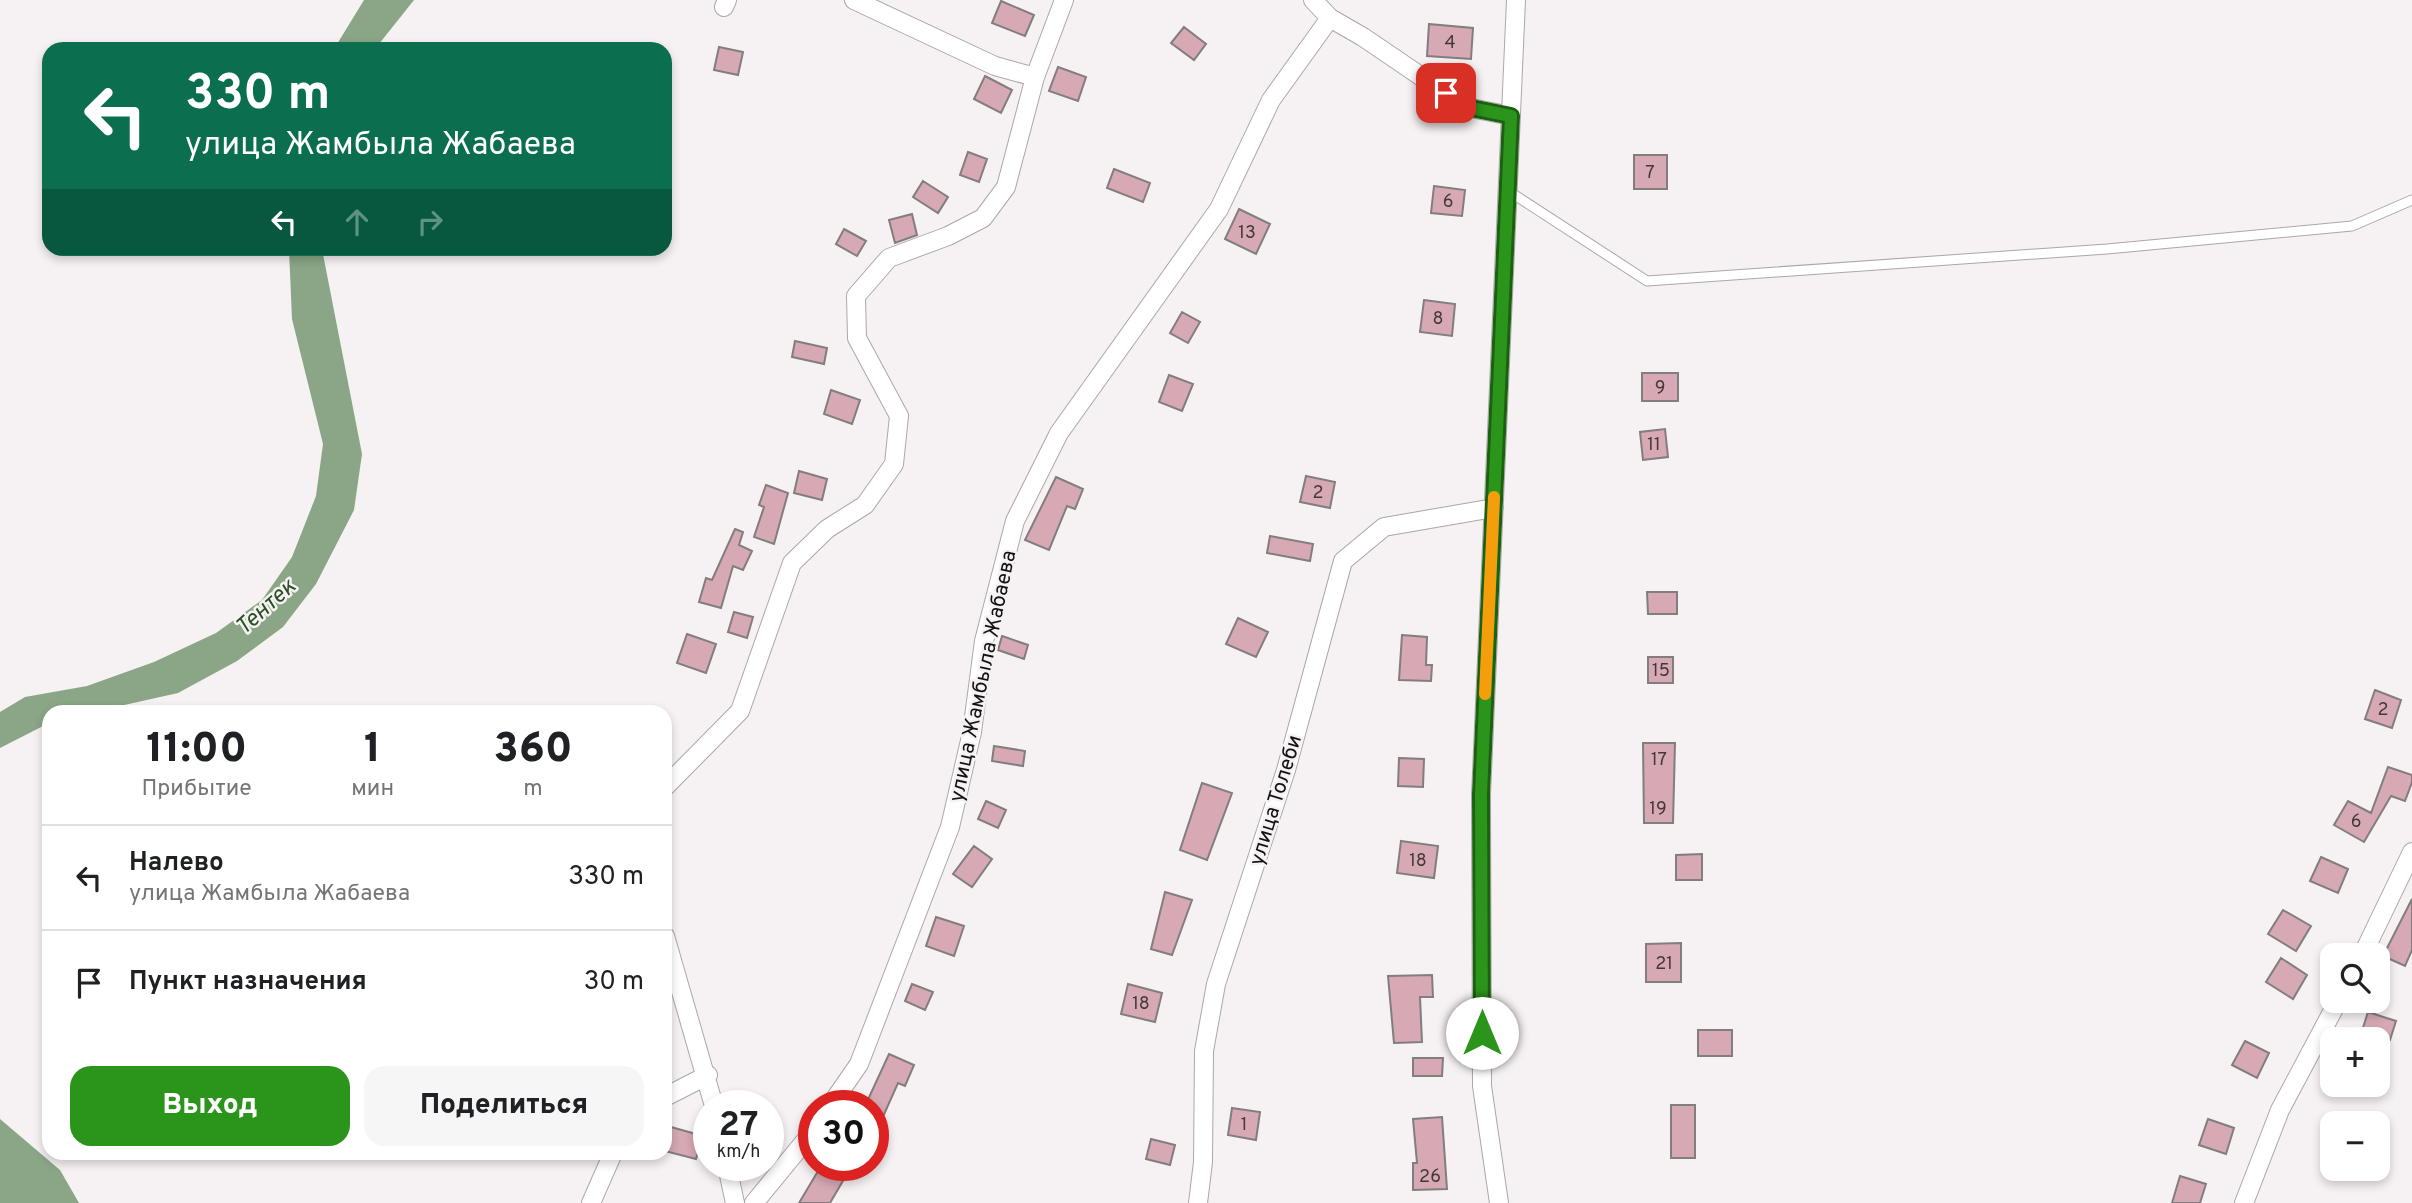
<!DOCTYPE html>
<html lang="ru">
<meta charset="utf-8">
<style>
body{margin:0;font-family:Overpass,sans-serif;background:#f6f6f6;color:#202124;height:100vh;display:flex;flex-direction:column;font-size:26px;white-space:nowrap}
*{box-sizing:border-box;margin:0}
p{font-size:23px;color:#757577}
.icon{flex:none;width:38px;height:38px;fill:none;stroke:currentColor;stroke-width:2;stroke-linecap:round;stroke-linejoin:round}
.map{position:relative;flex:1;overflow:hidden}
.side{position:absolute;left:42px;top:705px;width:630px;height:455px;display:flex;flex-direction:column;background:#fff;border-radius:21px;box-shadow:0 4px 10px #0003}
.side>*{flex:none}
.guide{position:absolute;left:42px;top:42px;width:630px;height:214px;border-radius:21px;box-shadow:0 4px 10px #0003;background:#0b6e4f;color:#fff;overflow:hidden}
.tools{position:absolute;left:2320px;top:943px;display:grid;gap:14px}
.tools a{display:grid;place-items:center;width:70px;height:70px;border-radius:14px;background:#fff;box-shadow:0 4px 10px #0003;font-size:35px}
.speed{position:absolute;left:693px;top:1090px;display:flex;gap:14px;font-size:35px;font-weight:700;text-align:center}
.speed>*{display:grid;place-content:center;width:91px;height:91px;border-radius:50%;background:#fff;box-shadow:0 4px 10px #0003;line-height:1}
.speed small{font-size:18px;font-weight:400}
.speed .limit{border:10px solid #d22;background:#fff;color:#111}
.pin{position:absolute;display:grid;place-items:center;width:60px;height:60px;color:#fff;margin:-30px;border-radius:14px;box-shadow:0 4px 10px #0006}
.me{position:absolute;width:77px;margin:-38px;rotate:0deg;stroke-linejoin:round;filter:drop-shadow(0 0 5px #0008)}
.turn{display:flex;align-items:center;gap:24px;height:147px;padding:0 28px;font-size:32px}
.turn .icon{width:91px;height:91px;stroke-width:2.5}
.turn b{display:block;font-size:49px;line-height:60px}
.lanes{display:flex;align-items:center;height:66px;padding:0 28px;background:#0003;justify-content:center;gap:35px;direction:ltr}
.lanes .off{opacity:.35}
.eta{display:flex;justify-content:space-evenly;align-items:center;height:119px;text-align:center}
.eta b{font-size:42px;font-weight:800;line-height:49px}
.action{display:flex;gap:14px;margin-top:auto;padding:14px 28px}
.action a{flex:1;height:80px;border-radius:21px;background:#2b941a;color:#fff;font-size:28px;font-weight:800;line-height:80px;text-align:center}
.action a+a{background:#f6f6f6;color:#202124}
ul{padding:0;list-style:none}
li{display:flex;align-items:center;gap:21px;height:105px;padding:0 28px;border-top:2px solid #e0e0e0}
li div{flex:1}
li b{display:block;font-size:26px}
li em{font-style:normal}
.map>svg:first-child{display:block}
.water{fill:#8aa686}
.building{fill:#d6a9b4;stroke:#827d7e;stroke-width:2}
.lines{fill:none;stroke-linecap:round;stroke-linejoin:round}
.lane-casing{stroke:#aca7a8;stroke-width:11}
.street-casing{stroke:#aca7a8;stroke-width:20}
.lane{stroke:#fff;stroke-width:9}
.street{stroke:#fff;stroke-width:18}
.route-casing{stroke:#1c6011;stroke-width:18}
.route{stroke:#2b941a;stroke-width:12}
.slow{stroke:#f59e0b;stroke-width:12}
.labels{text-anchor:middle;stroke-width:5;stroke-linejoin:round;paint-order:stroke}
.number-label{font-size:18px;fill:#44383a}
.street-label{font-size:21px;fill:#131212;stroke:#f6f1f2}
.water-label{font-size:23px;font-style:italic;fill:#285023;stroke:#f6f1f2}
</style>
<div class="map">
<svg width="2412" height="1203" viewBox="0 0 2412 1203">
<rect width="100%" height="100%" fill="#f6f1f2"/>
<path class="water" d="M364 0H414L375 49H334Z
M289 249H322L362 454 354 510 316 584 283 627 237 661 178 693 93 712H49V723L0 748V712L25 697 87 686 154 662 216 633 262 600 292 557 316 496 323 444 292 319Z
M0 1119 60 1170 79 1203H0Z"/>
<path class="building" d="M1001 1 1034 15 1025 36 992 23Z
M1429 24 1473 28 1471 59 1427 56Z
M1184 27 1206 44 1194 60 1171 43Z
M719 47 743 52 738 75 714 70Z
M1058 67 1086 77 1078 101 1049 91Z
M985 76 1012 90 1001 113 974 99Z
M968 152 987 159 979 182 960 175Z
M1634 155H1667V189H1634Z
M1114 169 1150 183 1143 202 1107 188Z
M923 181 948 197 938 213 913 197Z
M1434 186 1465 190 1462 216 1431 213Z
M1239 209 1270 224 1256 254 1225 239Z
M912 214 917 235 895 243 889 220Z
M844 229 866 241 857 256 836 244Z
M1424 300 1455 304 1452 336 1420 332Z
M1182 312 1200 322 1188 343 1170 333Z
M795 341 827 348 824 364 792 357Z
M1642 373H1678V401H1642Z
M1169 375 1193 384 1182 411 1159 402Z
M831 390 860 400 852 424 824 414Z
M1665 429 1668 457 1643 460 1640 432Z
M799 471 827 479 822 500 794 493Z
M1306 476 1335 482 1330 508 1300 502Z
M1056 477 1083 489 1075 509 1067 506 1049 550 1025 540Z
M766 485 788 493 774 544 754 537 764 507 759 505Z
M735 529 743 532 739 545 752 551 743 570 733 566 721 608 699 602 706 578 712 580Z
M1270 536 1313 544 1310 561 1267 553Z
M1647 592H1677V614H1648Z
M734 612 753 617 747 638 728 632Z
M1238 618 1268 632 1256 657 1226 644Z
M687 634 716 644 706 673 677 663Z
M1402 635 1427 637 1426 665H1432L1431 681 1399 680Z
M1002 636 1028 645 1024 659 998 650Z
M1648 657H1673V683H1648Z
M2375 690 2401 700 2392 728 2365 719Z
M1643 743H1675L1673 823H1644Z
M994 746 1025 751 1023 766 992 761Z
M1399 758 1424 759 1423 787 1398 786Z
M2388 767 2412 775V782L2405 801 2391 796 2364 842 2334 825 2348 801 2371 813Z
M1202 783 1232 793 1207 860 1180 850Z
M986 801 1006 810 998 828 978 819Z
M1401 841 1438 846 1434 878 1397 873Z
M974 846 992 859 972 887 953 874Z
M1702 854V880H1676V855Z
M2321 857 2348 869 2338 893 2310 881Z
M1165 892 1192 900 1172 955 1151 949Z
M2412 899V950L2405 966 2383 956Z
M2283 910 2311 926 2296 951 2268 934Z
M936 917 964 926 954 956 926 946Z
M1681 943V982H1646V944Z
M2281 958 2307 975 2293 999 2266 982Z
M1432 975 1433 997H1420L1422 1042 1394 1043 1388 976Z
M912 984 933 992 925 1010 905 1001Z
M1128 984 1162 993 1155 1022 1121 1014Z
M2368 1012 2396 1021 2390 1040H2359Z
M1698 1030H1732V1056H1698Z
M2245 1041 2269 1053 2257 1078 2232 1065Z
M889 1054 914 1065 905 1086 898 1083 873 1139V1106H865Z
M1413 1058H1443L1442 1076H1413Z
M1671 1105H1695V1158H1671Z
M1232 1108 1260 1112 1256 1140 1228 1135Z
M1442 1117 1447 1189 1413 1190V1163H1417L1413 1119Z
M2208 1119 2234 1128 2226 1154 2199 1145Z
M671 1127 703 1136 696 1159 665 1151Z
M1151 1139 1175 1145 1170 1165 1146 1159Z
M821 1166 844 1179 830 1203H799Z
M2180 1176 2206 1184 2200 1203H2172Z"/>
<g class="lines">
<g class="lane-casing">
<path id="lane" d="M1507 190 1647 281 2107 249 2352 226 2412 200"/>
</g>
<g class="street-casing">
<path id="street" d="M854 0 995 66 1035 77
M1313 0 1330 18 1363 37 1466 107 1511 116
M724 7 727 0
M665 787 740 711 792 563 827 529 865 505 894 464 899 416 857 338 856 296 889 258 948 236 983 218 1006 187 1035 77 1064 0
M665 936 714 1106
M2362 956 2412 852
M665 1097 708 1075
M830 1106 859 1064 950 827 972 732 984 641 1015 521 1059 433 1219 209 1271 100 1330 18
M727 1166 735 1203
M591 1203 613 1153
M754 1203 814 1130
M1198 1203 1203 1162 1204 1051 1216 984 1286 770 1343 561 1384 527 1494 508
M1499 1203 1482 1086 1481 795 1516 0
M2244 1203 2280 1110 2338 1001"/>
</g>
<use href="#lane" class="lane"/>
<use href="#street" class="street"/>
</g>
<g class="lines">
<g class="route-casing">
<path id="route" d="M1446 93 1466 107 1511 116 1481 794 1482 1033"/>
</g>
<use href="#route" class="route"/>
<path class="slow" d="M1485 694 1494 497"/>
</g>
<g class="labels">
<g class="number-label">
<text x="1450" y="48">4</text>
<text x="1650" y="178">7</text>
<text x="1448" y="207">6</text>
<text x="1247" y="238">13</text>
<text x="1438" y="324">8</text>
<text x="1660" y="393">9</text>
<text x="1654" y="450">11</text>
<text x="1318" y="498">2</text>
<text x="1661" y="676">15</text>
<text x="2383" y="715">2</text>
<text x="1659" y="765">17</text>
<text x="1658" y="814">19</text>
<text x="2356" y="827">6</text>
<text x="1418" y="866">18</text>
<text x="1664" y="969">21</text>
<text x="1141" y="1009">18</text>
<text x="1244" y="1130">1</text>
<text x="1430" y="1182">26</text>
</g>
<g class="street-label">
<text transform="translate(982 676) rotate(-78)" y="7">улица Жамбыла Жабаева</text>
<text transform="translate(1275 800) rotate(-73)" y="7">улица Толеби</text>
</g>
<g class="water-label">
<text transform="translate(265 606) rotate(-42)" y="8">Тентек</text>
</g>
</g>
</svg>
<div class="tools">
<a><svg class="icon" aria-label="search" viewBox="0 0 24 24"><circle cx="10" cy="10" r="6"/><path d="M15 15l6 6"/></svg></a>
<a>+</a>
<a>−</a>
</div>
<div class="speed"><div>27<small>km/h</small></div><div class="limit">30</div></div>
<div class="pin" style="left:1446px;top:93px;background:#d93025"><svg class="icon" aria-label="arrive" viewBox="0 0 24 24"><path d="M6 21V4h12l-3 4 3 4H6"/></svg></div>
<svg class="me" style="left:1482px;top:1033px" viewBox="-20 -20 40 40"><circle r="19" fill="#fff"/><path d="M0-13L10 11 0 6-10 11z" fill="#2b941a"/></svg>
<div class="guide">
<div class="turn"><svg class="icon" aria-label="left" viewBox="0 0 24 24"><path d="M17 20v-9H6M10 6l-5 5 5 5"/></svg><div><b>330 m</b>улица Жамбыла Жабаева</div></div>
<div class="lanes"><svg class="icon" aria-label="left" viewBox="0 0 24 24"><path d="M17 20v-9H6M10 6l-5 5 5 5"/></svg><svg class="icon off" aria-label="ahead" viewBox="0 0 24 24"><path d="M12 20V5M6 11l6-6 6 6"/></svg><svg class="icon off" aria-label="right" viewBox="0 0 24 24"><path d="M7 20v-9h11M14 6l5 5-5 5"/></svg></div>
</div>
<section class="side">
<div class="eta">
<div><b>11:00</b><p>Прибытие</p></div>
<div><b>1</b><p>мин</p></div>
<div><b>360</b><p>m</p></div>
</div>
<ul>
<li><svg class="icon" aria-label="left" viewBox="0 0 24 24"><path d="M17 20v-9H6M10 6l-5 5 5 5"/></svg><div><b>Налево</b><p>улица Жамбыла Жабаева</p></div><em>330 m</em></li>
<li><svg class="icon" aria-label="arrive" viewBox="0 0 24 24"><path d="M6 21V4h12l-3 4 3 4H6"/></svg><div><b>Пункт назначения</b></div><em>30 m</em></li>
</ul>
<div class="action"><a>Выход</a><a>Поделиться</a></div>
</section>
</div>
